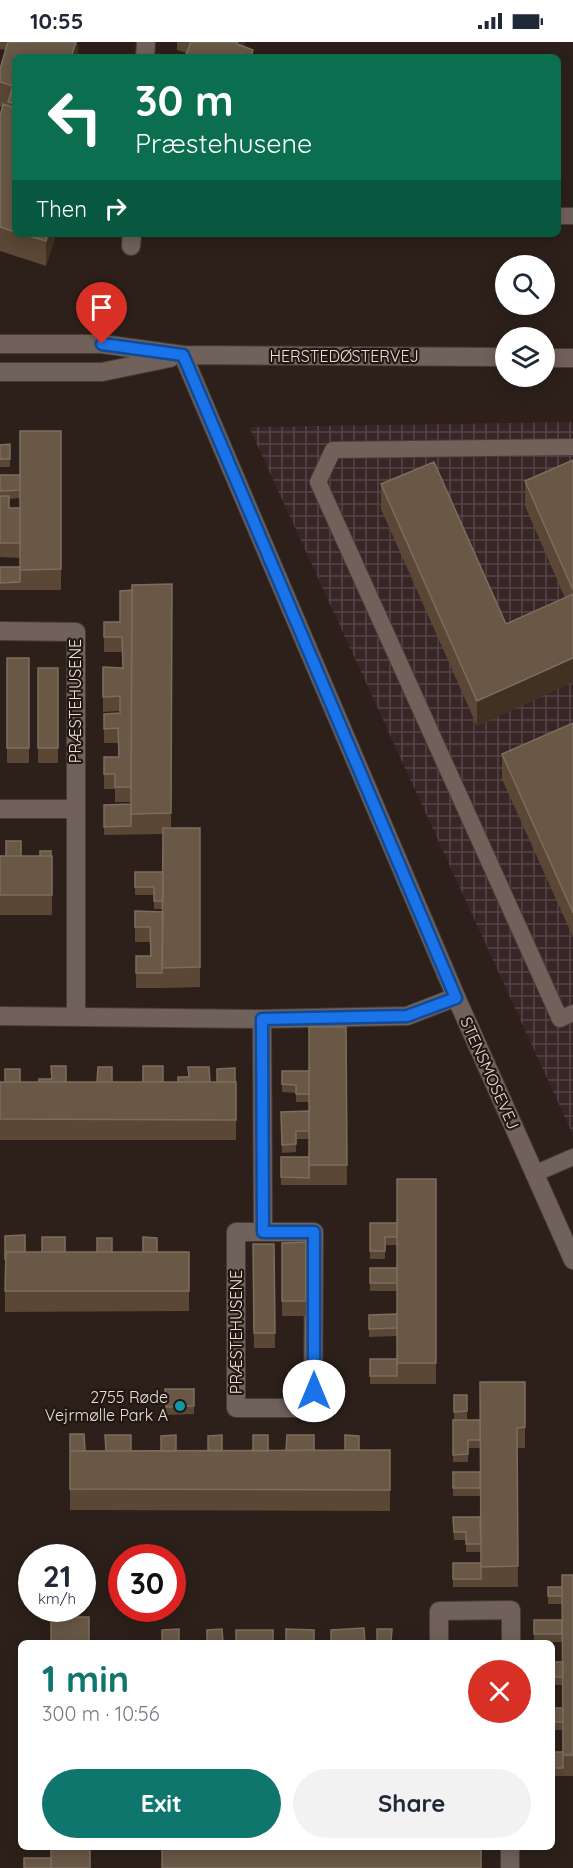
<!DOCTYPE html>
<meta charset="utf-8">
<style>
body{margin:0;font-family:Quicksand,sans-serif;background:#f2f2f3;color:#1f2937;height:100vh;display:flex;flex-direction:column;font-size:22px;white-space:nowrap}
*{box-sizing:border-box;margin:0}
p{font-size:20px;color:#747a83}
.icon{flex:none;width:33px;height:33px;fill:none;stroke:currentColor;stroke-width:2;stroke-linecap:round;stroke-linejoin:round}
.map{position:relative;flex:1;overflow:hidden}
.side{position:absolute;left:18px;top:1598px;width:537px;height:210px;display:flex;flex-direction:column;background:#fff;border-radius:9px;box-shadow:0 3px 15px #0003}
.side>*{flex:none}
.hud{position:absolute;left:12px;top:12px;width:549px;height:183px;border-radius:9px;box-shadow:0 3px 15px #0003;background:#0b6e4f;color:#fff;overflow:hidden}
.fabs{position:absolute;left:495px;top:213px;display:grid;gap:12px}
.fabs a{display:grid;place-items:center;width:60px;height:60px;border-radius:50%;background:#fff;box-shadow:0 3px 15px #0003;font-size:30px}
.speed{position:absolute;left:18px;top:1502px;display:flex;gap:12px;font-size:30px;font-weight:700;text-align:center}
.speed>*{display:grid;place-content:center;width:78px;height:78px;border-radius:50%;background:#fff;box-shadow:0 3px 15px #0003;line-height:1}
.speed small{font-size:15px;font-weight:400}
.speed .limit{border:9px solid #d22;background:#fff;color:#111}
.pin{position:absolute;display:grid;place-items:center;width:51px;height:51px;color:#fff;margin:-62px -26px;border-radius:50% 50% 50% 0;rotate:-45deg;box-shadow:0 0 6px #0007}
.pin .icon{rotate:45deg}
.me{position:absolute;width:66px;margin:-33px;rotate:0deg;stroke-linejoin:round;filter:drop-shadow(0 0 4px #0008)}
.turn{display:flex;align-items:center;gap:21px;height:126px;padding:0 24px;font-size:27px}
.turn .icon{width:78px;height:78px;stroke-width:2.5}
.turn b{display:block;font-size:42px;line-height:51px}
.then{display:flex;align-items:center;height:57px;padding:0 24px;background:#0003;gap:12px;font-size:22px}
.round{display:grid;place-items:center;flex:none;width:63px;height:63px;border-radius:32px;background:#f2f2f3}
.head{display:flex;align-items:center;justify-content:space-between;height:102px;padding:0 24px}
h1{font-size:36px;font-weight:700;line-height:45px;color:#0f766e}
.button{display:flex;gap:12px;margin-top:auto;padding:12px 24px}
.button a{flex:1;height:69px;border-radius:36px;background:#0f766e;color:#fff;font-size:24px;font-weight:700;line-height:69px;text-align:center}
.button a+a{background:#f2f2f3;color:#1f2937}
.status{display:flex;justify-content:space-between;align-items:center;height:42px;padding:0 30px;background:#fff;direction:ltr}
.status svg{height:16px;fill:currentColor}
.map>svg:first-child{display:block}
.industrial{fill:url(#industrial-grid)}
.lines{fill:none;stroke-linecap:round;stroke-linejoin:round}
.lane-casing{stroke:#483d38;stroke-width:18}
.street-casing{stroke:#483d38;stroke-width:20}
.secondary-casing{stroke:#483d38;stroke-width:20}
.lane{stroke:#70615a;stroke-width:16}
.street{stroke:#70615a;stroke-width:18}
.secondary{stroke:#70615a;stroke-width:18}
.wall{fill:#5a4735}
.shaded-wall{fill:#413122}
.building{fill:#695846;stroke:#7d6d5e;stroke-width:1.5}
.route-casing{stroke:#114b97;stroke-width:15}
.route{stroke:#1a73e8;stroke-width:10}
.culture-dot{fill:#0f9aa8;stroke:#231711;stroke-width:2}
.labels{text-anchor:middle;stroke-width:4.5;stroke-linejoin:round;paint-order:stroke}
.street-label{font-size:16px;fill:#e8dfdb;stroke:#231711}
.poi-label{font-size:16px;fill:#e8dfdb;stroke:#231711;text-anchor:end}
</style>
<div class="status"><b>10:55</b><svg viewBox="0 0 49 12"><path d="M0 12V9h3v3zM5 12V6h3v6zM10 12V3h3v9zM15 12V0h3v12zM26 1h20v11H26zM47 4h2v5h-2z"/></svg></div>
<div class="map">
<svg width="573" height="1826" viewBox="0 0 573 1826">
<defs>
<pattern id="industrial-grid" width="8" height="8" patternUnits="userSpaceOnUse" patternTransform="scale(1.5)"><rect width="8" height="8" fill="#382526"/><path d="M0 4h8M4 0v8" fill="none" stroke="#554445"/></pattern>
</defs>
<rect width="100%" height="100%" fill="#2d201a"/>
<path class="industrial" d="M573 380V1093L249 385Z"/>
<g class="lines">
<g class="lane-casing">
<path id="lane" d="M558 174H573
M573 405 333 408 318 440 560 977 573 971
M534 1132 573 1115"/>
</g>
<g class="street-casing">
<path id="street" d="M145 15 146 0
M131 204 132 192
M0 589 76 590V975
M0 767H75
M0 974 262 977 407 974 456 955
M262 977 263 1190
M236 1190H314L313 1366H236Z
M439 1600V1569L511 1568V1600
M510 1804V1826"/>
</g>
<g class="secondary-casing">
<path id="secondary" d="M0 302H102L183 313 506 315
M183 313 456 955 573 1218
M544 316H573
M0 330H102L170 316"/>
</g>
<use href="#lane" class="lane"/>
<use href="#street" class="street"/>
<use href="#secondary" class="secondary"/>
</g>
<path class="wall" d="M0 0H78V15H15V192H56L46 224 0 209V74L3 65H0V27L6 8 0 7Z
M177 0H245V5L253 15 187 11 177 8Z
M20 389H61V548H0V525H20V540V448V456L9 457V466H20V516L0 515V433H20Z
M10 402V425H0V403Z
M573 418V640L477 684 381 467V442L506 582 565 556 525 464V439Z
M172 542 171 786H200V945L162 946H136V914H150V900H135V869L163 870V867H154V853H135V830H163V792L104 793V763L131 762V760H115V747H104V715H119L118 701H104V672L120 671V669L103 670V625L123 626 122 610H104V580H120L132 548Z
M7 616H29V721H7Z
M38 626H58V721H38Z
M573 681V895L502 737V712Z
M0 814H52V873H0Z
M346 985 347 1143H281V1115H309V1097H296V1110L282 1111 281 1070 309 1069Z
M282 1029H309V1060H296V1051L282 1050Z
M0 1040H210L236 1078V1098H0Z
M436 1137V1342H370V1317H397V1294L369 1295V1281L397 1272V1249H370V1226H397V1203H385V1217H370V1181H397Z
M306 1200V1274H282V1201Z
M253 1202H274L275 1306H254Z
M25 1210H189V1269L5 1270V1224Z
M525 1340V1406H517L518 1545H453V1521H481V1510H466V1498H454L453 1483 480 1475V1454H453V1430H480V1406H468V1420H453V1378H480Z
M165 1347H194V1372L166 1373Z
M454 1353H467V1377L454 1378Z
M390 1408V1469L70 1468V1422L85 1409Z
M573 1533V1734H552V1710H563V1688H552V1666H563V1643H552V1620H563L562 1600H534V1578H562V1562H548V1545H562Z
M286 1587 314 1600H286Z
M24 1804H38V1806H24Z"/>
<path class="shaded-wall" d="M76 0H78V15H71Z
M238 0H245V5L237 2Z
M48 192H56L46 224V199Z
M573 616V640L477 684V659Z"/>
<path class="building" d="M8 0H76L71 15H15V62L8 60 13 44 0 40V27Z
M191 0H238L237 2 253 8 251 15H185Z
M3 62 15 66V190L0 185V74Z
M22 192H48L46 199Z
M20 389H61V527L20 528Z
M10 402V417H0V403Z
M573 418V548L525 439Z
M434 420 506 582 573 552V616L477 659 381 442Z
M0 433H20V448L0 449Z
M0 454H9V466H20V501H0Z
M0 525H20V540L0 541Z
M172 542 171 771 131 772 132 543Z
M132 548 131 745H115V732H104V715H119L118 686 104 687V672L120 671V654L103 655V625L123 626 122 595H104V580H120V549Z
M7 616H29V706H7Z
M38 626H58V706H38Z
M573 681V871L502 712Z
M131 762V784L104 785V763Z
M163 786H200V925L162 926Z
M6 799H21V814H6Z
M40 809H51V814H40Z
M0 814H52V853H0Z
M135 830H163V859H154V845H135Z
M135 869 163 870 162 931H136V914H151L150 885H135Z
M309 985H346L347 1123H309Z
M51 1024H66V1040H39V1037H52Z
M143 1024H163V1040H143Z
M98 1025H112V1040H97Z
M188 1025H209L210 1040H178V1035H189Z
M235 1026V1040H217V1027Z
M5 1027H20V1040H5Z
M282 1029H309V1052H296V1043L282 1042Z
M0 1040H236V1078L0 1077Z
M309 1069V1089H296V1102L282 1103 281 1070Z
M281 1115H309V1136L281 1135Z
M397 1137H436V1321H397Z
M370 1181H397V1195H385V1209H370Z
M25 1193V1210H6L5 1218V1194Z
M42 1195H65V1210H42Z
M143 1195 157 1196V1210H143Z
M97 1196H112V1210H97Z
M306 1200V1259H282V1201Z
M253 1202H274L275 1291H254Z
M6 1210H189V1249H5Z
M370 1226H397V1241H370Z
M397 1272V1286L369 1287V1273Z
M370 1317H397V1334H370Z
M480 1340H525V1385L517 1386 518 1524 481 1525Z
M165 1347H194V1364L166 1365Z
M454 1353H467V1369L454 1370Z
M453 1378H480V1398H468V1412L453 1413Z
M70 1392H84L85 1409H70V1417Z
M105 1393H131V1409H106Z
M176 1393V1409H161V1394Z
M222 1393V1409H208V1394Z
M253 1393H268V1409H253Z
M287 1393H314V1408L286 1409Z
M345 1393 359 1394V1408H345Z
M390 1408V1448L70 1447V1409Z
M453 1430H480V1446H453Z
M453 1475H480L481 1502H466V1490H454Z
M453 1521H481V1537H453Z
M562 1533H573V1713H563Z
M548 1545H562V1554H548Z
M51 1575H89V1600H51Z
M534 1578H562V1592H534Z
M364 1586 365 1600H331V1588Z
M179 1587V1600H162V1588Z
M222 1587 223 1600H207V1588Z
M286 1587 314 1588V1600H298V1599H286Z
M377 1587H392L391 1600H377Z
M236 1588H273V1600H236Z
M552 1620H563V1635H552Z
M552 1666H563V1680H552Z
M552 1710H563V1726H552Z
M51 1804H90V1826H51Z
M162 1804H481V1826H162Z
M24 1816H51V1826H24Z"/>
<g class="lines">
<g class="route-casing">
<path id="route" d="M102 302 183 313 456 956 407 974 262 977 263 1190H314V1349"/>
</g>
<use href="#route" class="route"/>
</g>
<circle class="culture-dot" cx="180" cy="1364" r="6"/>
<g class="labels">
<g class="street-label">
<text x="344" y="320">HERSTEDØSTERVEJ</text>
<text transform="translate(75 659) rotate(-90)" y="6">PRÆSTEHUSENE</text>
<text transform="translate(490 1031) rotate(66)" y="6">STENSMOSEVEJ</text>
<text transform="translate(236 1290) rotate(-90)" y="6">PRÆSTEHUSENE</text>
</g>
<g class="poi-label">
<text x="168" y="1361">2755 Røde<tspan x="168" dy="18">Vejrmølle Park A</tspan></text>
</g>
</g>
</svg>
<div class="fabs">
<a><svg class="icon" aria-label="search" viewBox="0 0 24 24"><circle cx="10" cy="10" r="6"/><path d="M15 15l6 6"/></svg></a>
<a><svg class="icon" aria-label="layers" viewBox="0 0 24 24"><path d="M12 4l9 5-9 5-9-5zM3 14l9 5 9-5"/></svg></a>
</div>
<div class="speed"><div>21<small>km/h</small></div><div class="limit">30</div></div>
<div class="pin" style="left:102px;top:302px;background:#d93025"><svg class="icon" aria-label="arrive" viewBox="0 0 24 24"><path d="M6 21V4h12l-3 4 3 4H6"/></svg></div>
<svg class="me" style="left:314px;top:1349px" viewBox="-20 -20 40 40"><circle r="19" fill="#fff"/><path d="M0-13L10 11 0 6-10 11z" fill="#1a73e8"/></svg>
<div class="hud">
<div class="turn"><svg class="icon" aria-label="left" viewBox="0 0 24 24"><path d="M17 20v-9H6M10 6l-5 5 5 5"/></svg><div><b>30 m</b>Præstehusene</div></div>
<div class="then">Then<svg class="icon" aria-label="right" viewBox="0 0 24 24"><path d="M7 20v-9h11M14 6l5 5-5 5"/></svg></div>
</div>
<section class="side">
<div class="head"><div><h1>1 min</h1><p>300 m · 10:56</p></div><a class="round" style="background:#d93025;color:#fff"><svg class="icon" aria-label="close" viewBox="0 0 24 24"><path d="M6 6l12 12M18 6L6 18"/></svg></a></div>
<div class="button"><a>Exit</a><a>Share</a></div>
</section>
</div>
